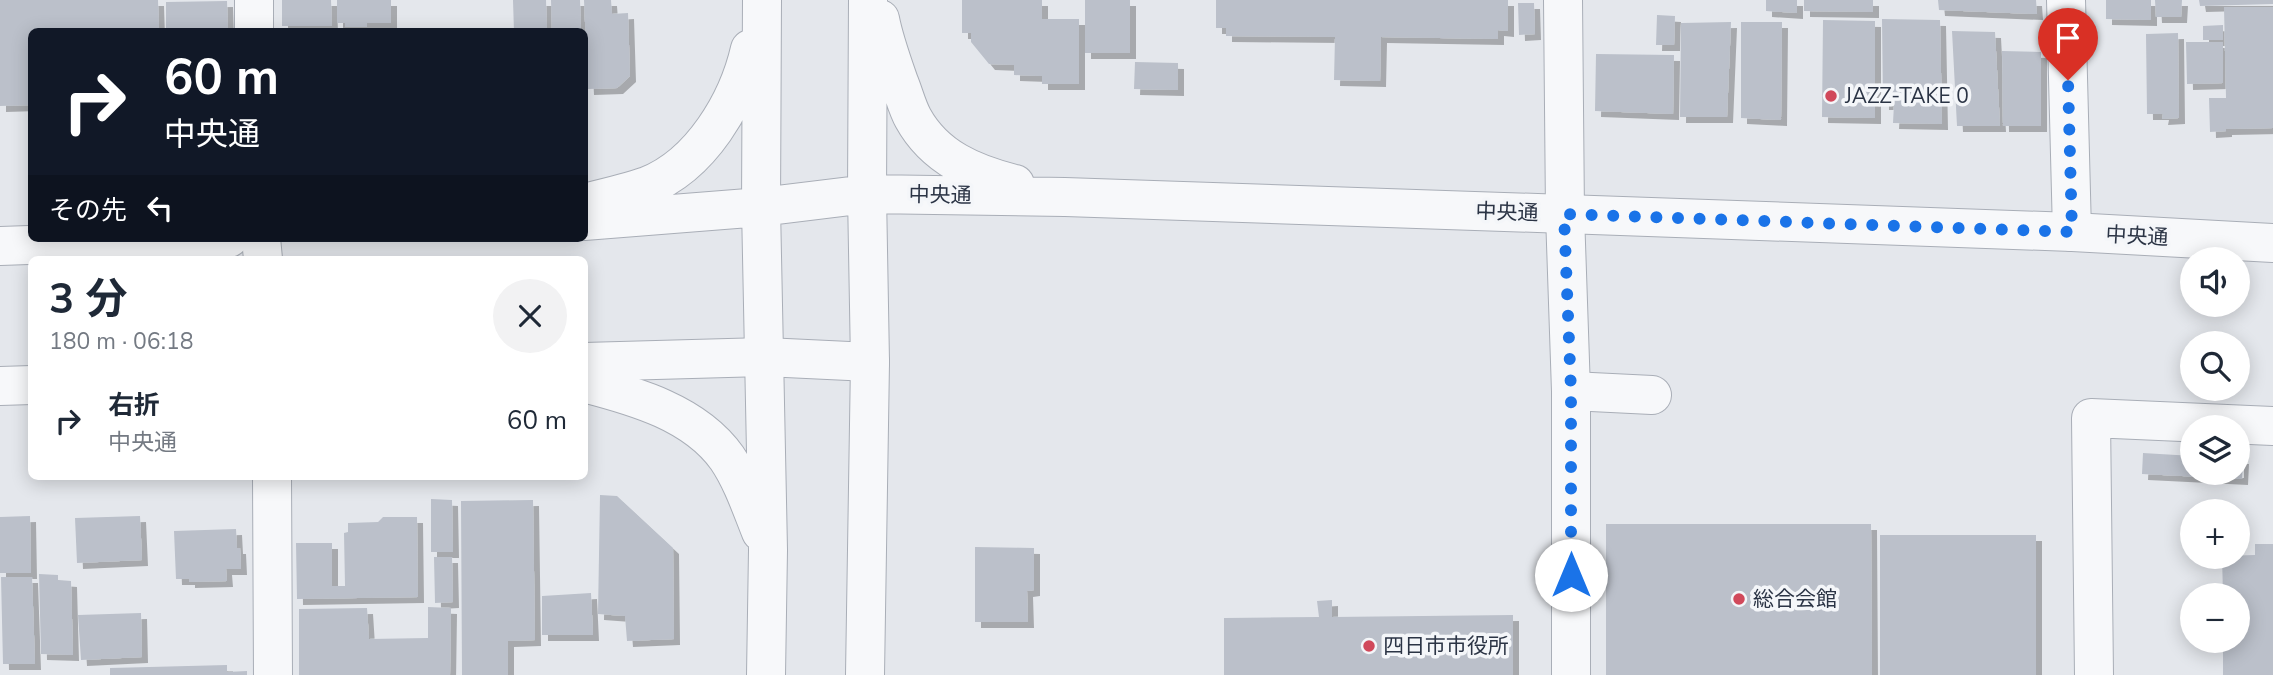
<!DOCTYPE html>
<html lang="ja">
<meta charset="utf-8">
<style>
body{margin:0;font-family:"Nunito Sans","Noto Sans JP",sans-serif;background:#f2f2f3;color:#1f2937;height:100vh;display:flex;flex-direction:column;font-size:26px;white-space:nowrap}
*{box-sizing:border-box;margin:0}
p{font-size:23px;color:#747a83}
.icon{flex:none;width:38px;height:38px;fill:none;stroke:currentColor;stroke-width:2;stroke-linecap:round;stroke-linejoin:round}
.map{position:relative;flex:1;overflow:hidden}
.sheet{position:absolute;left:28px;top:256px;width:560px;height:224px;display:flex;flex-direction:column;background:#fff;border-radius:10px;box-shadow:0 4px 18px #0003}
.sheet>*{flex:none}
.top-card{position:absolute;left:28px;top:28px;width:560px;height:214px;border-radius:10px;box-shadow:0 4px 18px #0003;background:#111827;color:#fff;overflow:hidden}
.controls{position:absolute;left:2180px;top:247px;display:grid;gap:14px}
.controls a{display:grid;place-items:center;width:70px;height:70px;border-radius:50%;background:#fff;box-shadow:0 4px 18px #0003;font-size:35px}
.pin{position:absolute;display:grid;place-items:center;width:60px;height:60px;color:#fff;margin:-72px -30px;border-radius:50% 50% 50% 0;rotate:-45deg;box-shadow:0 0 7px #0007}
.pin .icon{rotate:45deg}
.me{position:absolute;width:77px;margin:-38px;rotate:0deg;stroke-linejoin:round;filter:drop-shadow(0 0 5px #0008)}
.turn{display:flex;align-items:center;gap:24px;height:147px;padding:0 21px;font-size:32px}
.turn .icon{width:91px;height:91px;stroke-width:2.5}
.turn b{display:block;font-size:49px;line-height:60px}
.then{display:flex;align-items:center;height:66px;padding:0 21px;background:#0003;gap:14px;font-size:26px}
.round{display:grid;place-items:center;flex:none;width:74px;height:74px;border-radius:37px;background:#f2f2f3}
.head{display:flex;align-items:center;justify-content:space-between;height:119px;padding:0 21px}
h1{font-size:42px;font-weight:700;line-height:52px}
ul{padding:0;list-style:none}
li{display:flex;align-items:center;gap:21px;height:91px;padding:0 21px}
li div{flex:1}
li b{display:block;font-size:26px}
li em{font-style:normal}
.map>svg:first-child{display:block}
.building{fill:#bbc0ca;filter:url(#shadow)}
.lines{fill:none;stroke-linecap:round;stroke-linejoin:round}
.minor-casing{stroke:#a9aeb7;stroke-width:40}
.tertiary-casing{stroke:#a9aeb7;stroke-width:40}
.minor{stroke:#f7f8fa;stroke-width:38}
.tertiary{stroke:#f7f8fa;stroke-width:38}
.route{stroke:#1a73e8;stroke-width:12;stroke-dasharray:0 21.6}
.poi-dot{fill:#d1495b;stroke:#f4f6f9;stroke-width:2.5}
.labels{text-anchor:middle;stroke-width:7;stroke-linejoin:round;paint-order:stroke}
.poi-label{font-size:21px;fill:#2b3445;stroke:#f4f6f9;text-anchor:start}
.street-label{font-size:21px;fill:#2b3445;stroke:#f4f6f9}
</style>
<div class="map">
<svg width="2273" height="675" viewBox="0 0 2273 675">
<defs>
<filter id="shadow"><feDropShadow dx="6" dy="6" stdDeviation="0" flood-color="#0004"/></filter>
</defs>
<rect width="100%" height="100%" fill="#e4e7ec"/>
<path class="building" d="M0 0H158L159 32H32V105L0 106Z
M282 0H331L332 26H282Z
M337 0H391V23H367V27H345V23H337Z
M513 0H546L547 32H514Z
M551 0H580L581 32H552Z
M584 0H611L612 14 628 13 630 76 617 88 588 89Z
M962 0H1042V19H1079V84H1042V76L1014 75V65L989 64 971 42V33H962Z
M1085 0H1130V53H1085Z
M1216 0H1508V31L1498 30V39L1381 37 1380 81 1334 80 1335 37 1226 36V28H1216Z
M1766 0H1797V13L1766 11Z
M1804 0H1873V12L1804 11Z
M1938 0H2036L2037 14 1939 10Z
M2106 0H2151V20L2106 19Z
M2155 0H2182L2181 17H2156Z
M2199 0H2273V4L2200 6Z
M227 1 228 32H166V2Z
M1518 3H1534L1535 34 1519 35Z
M2224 7H2273V128L2226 129V131L2210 132 2209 98H2226Z
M1657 15 1675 16 1674 45H1656Z
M1882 19 1940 20 1942 124 1893 123 1894 104H1883Z
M1823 20 1875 21V118L1822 117Z
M1731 22 1727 117H1680L1681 23Z
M1741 22H1782L1781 120 1741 118Z
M2223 25V40H2203V26Z
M1952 31 1995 32 2000 126H1957Z
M2178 33 2179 118 2162 119 2163 114H2147L2146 34Z
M2186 42H2223V83L2187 84Z
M2002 51 2041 52V126H2003Z
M1596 54 1674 55 1673 114 1595 111Z
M1135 62 1178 63V90L1134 89Z
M2143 453 2193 456V472H2238V458H2243L2242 479 2142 474Z
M600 495 617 496 673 548 674 639 627 641 625 616 598 614Z
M431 499 452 500 453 552H431Z
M533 500 535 640 508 641V675H462L461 501Z
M30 516 31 573H0V517Z
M140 516 142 560 77 563 75 518Z
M383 517H417L418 597 297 599 296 543H332V586H345L344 533 348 532V523L378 522Z
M1606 524H1871L1872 675H1606Z
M236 529 237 548H240L241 569H226L227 581 189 582V579H176L174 531Z
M1880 535H2036V675H1880Z
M2255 544H2273V675H2223V640H2238V595H2223L2222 556 2255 555Z
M975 547 1034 548V590L1027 591 1028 622H975Z
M434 557H452L453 602 435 603Z
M39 574 58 575V580L71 581 73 655 41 654Z
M1 577H32L35 664H3Z
M591 593 593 635H542V596Z
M1332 600V617L1513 615V675H1224V618L1319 617 1317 601Z
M428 607 451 608 450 675H299V609L367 608 369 639 428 638Z
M141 613 142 657 81 660 78 615Z
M227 665V672L247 671V675H110V668Z"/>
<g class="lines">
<g class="minor-casing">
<path id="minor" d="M254 0V32
M1563 0 1565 214 1571 391V675
M2066 0 2072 232
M261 238 263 259
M584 362 765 357 870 362
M0 386 32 385
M272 476 273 675
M2094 675 2091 418 2273 426"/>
</g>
<g class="tertiary-casing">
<path id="tertiary" d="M762 0 761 207 768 550 766 675
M880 19C884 40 892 62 899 82 904 94 907 107 913 118 935 158 974 174 1015 184
M584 203C605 198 627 193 647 186 701 165 738 102 750 49
M584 221 761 207 867 194 1065 197 1565 214 2072 232 2273 243
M0 246 229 238
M584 383C635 396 695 413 727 458 742 480 751 507 761 532
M1571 391 1652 395
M865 675 870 362 867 194 868 0"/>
</g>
<use href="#minor" class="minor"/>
<use href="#tertiary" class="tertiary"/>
</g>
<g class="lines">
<path class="route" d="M1571 575V391L1564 214 2072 232 2068 80"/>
</g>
<g class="poi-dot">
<circle cx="1831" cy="96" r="7"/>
<circle cx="1739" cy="599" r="7"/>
<circle cx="1369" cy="646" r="7"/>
</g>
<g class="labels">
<g class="poi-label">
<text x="1845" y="103">JAZZ-TAKE 0</text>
<text x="1753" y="606">総合会館</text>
<text x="1383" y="653">四日市市役所</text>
</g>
<g class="street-label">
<text transform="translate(940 195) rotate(1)" y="7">中央通</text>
<text transform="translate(1507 212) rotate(2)" y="7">中央通</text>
<text transform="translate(2137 236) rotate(3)" y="7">中央通</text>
</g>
</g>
</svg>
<div class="controls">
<a><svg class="icon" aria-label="sound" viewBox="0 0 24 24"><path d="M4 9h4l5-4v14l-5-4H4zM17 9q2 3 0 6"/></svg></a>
<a><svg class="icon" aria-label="search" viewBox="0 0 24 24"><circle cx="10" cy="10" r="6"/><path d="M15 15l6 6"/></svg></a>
<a><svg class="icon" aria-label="layers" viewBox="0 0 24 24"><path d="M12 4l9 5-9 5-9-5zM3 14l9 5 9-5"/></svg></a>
<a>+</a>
<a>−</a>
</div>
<div class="pin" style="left:2068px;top:80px;background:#d93025"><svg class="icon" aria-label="arrive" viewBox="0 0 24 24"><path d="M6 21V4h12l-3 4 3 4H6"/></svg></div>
<svg class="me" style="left:1571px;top:575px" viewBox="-20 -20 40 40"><circle r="19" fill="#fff"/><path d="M0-13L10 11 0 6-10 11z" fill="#1a73e8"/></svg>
<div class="top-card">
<div class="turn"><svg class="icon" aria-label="right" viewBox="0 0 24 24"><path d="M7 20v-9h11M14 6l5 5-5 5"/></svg><div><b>60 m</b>中央通</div></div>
<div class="then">その先<svg class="icon" aria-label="left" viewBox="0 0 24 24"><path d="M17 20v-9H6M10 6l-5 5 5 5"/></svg></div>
</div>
<section class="sheet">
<div class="head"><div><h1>3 分</h1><p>180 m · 06:18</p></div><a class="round"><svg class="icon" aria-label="close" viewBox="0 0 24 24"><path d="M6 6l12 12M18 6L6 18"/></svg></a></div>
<ul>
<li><svg class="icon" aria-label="right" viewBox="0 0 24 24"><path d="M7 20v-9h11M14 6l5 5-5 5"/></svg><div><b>右折</b><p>中央通</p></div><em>60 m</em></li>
</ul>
</section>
</div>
